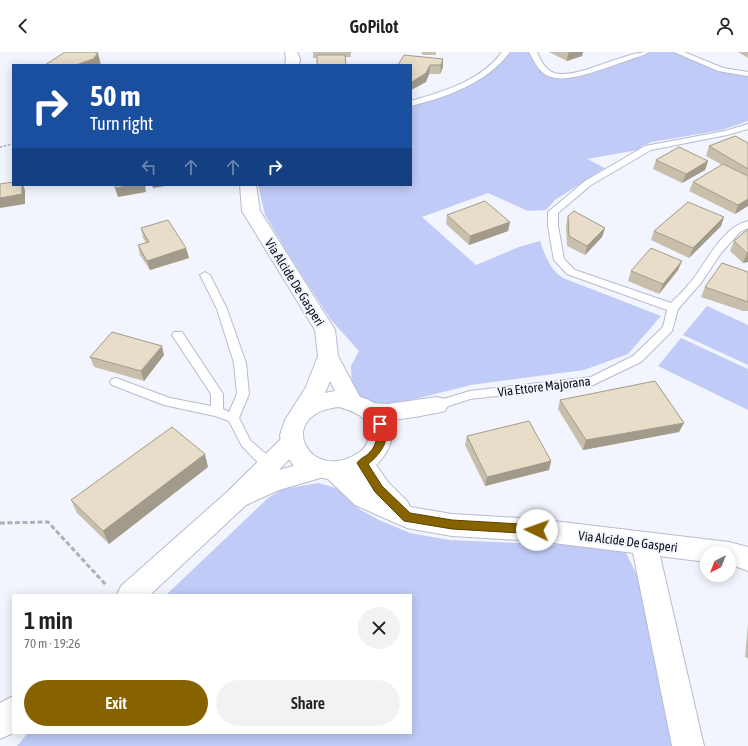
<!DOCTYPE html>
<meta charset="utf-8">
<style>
body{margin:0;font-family:"Asap Condensed",sans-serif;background:#f2f2f2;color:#202124;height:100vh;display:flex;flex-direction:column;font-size:15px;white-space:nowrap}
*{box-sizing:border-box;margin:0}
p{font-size:13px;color:#757577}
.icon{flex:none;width:22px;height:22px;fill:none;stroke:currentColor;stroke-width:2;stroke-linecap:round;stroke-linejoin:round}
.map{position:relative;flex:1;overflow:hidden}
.panel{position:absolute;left:12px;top:542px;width:400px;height:140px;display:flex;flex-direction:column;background:#fff;border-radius:0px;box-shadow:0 2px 10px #0003}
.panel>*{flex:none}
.banner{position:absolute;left:12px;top:12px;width:400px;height:122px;border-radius:0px;box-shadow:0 2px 10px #0003;background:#1a4fa0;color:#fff;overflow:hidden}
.needle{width:26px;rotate:222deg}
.tools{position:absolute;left:700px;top:494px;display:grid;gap:8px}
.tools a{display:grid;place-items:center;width:36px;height:36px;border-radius:50%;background:#fff;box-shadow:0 2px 10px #0003;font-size:20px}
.pin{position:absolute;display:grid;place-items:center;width:34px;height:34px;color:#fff;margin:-17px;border-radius:8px;box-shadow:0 2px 6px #0006}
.me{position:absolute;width:44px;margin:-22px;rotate:273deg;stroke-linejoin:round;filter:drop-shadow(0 0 3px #0008)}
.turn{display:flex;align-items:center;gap:14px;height:84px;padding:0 12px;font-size:18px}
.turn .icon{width:52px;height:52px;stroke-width:2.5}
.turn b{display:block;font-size:28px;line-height:34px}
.lanes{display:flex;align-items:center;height:38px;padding:0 12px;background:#0003;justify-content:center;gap:20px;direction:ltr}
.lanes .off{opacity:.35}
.round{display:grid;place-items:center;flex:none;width:42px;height:42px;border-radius:21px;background:#f2f2f2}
.headline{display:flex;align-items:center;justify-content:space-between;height:68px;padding:0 12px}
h1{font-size:24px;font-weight:600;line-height:30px}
.primary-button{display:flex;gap:8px;margin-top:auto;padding:8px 12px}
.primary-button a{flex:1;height:46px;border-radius:24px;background:#876300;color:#fff;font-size:16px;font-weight:600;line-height:46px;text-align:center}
.primary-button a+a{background:#f2f2f2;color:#202124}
header{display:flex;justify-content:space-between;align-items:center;height:52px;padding:0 12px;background:#fff;font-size:18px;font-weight:600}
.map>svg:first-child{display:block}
.green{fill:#c0cbf7}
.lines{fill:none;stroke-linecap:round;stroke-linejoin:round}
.service-casing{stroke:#b6bbd0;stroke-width:2}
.minor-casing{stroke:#b6bbd0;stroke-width:2}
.secondary-casing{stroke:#b6bbd0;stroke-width:2}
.path-far1{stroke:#aeb1b9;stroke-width:1.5;stroke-dasharray:2.5 1.5;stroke-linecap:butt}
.path{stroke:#aeb1b9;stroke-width:3;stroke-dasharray:5 2.5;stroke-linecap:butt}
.service{fill:#fff;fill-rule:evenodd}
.minor{fill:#fff;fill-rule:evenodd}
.secondary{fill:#fff;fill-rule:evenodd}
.wall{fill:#c8beac}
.shaded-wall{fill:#a29b8c}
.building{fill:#e8ddc8;stroke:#a29b8c}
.route{fill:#876300;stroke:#584000}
.labels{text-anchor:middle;stroke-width:4;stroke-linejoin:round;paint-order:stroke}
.street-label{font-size:13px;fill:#11131b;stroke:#f2f5fe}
</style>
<header><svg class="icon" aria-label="back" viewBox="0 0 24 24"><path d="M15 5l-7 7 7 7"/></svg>GoPilot<svg class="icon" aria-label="person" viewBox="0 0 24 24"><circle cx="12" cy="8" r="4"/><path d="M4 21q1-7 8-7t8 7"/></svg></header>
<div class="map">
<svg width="748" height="694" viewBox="0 0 748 694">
<rect width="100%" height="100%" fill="#f2f5fe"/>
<path class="green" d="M506 0H533L551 23 562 25 604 13 645 0H678L714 16 731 22H748V69L722 78 652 90 642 94 638 98 587 107 605 116 555 148 546 158 528 159 488 141 422 165 476 213 519 195 540 189C545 204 550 217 563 226L661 264 628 302 584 318 471 333 415 347 379 353 363 349 352 339 351 314 359 299 331 268 287 200 265 163 258 133H411V52L441 42 487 20Z
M707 254 748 273V313L683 283Z
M681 286 748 317V358L658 314Z
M319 431 339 437 359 457 379 468 410 481 449 488 563 493 625 499 643 535 650 561 652 601 680 694H17L28 681H411V543H166L268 446 283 437Z"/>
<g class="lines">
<g class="service-casing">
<path id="service" d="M502 0H510C487 31 447 45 411 54V49C444 39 481 29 502 0Z
M529 0H537C540 8 546 18 554 21 577 28 622 0 649 0 644 4 635 5 629 8 609 14 568 33 548 24 539 20 534 9 529 0Z
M674 0H684L723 16 748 20V24L718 19Z
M748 72V77L727 83 651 98 591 133 558 161V174L564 207 575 218 671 251C679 243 687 235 694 226 708 207 723 175 748 169V176L740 180 721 201 701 231 678 257 672 279 641 310 593 333 470 347 437 358 433 356 431 353 433 350 470 339 591 325 633 304 663 275 667 258 567 222 554 208 548 174V160L585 129 645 94 725 79Z
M205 220 210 223 227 257 246 311 249 342 239 366 250 388 274 409 275 413 274 417 269 418 264 417 242 394 229 369 215 364 164 353 112 333 110 330 112 327 116 326 170 346 211 354V342L172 283 174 280H182L221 339 223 342V357L229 360 237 342 234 311 217 257 200 223Z"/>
</g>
<g class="minor-casing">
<path id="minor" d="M437 345 445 347 448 353 445 359 437 361C413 365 386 372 362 365L359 359 362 353 370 351 387 352Z
M291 382 299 385 303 391 299 397 279 418 319 407 327 410 331 417 327 424 279 438 246 453 150 543H117L121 534 227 440 283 385Z
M644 480 653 483 657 491 704 694H672L631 491 635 483Z
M13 644V681L0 687V651Z"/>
</g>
<g class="secondary-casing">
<path id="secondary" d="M285 0H297L300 7 299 13H285L286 7Z
M240 133H256L260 159 335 278 338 304 360 345C386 352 401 376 386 401 383 405 381 409 376 413L388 430 407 449 410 455 452 462 537 467 729 490 748 495V519L729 512V501H707V510L537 489 452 484 407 476 355 453 328 427 312 424 302 420 294 414 284 400 281 392 280 383 285 368 306 335 318 304 315 278 242 159ZM330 329 335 339 325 341ZM339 355C353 359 371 365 369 383 368 390 366 395 361 399 310 436 272 362 339 355Z"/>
</g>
<path class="path-far1" d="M0 95 13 92"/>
<path class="path" d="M0 471 48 470 107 534"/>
<use href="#service" class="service"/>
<use href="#minor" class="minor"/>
<use href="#secondary" class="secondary"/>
</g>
<path class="wall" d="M313 0H351V5L313 6Z
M421 0H440H436V3H423Z
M549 0H583L582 4 567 9Z
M738 0H748V6Z
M443 7V15L440 22H429L426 30 411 38V13Z
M748 91V154L735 162 689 139 693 130 722 113 706 104 709 94Z
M656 108 708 109 705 118 682 131 653 117Z
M447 163 510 170 508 179 469 193 446 172Z
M568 164 605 176 602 185 585 203 567 194 566 174Z
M724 165 721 174 689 206 651 188 654 179Z
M141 176 186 196 189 206 150 218 140 203 138 193 146 191 143 186Z
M748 177V210L743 211 730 199 734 189Z
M682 209 678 218 659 242 628 229 631 219Z
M748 220V259H743L701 245 705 235Z
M164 303 144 329 94 315 90 305Z
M560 348 679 380 583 398 558 357Z
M467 384 551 409 549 418 485 434 465 393Z
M208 415 109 492 77 461 71 448Z
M748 571V606L745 605Z"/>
<path class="shaded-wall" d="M571 0H583L582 4 567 9 568 1Z
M98 1 101 13H76Z
M443 7V15L440 22 441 13Z
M430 13 429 22 426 30 411 38 412 30Z
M708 109 705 118 682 131 686 122Z
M22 133H23L25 138V152L0 156V146Z
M133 133H145L146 140 118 145 115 136Z
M152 133H171L153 136Z
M748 147V154L735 162 738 153Z
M724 165 721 174 689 206 693 196Z
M510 170 508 179 469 193 470 184Z
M605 176 602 185 585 203 587 194Z
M186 196 189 206 150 218 147 209Z
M747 201H748V210L743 211Z
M682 209 678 218 659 242 663 232Z
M162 294 164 303 144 329 141 319Z
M684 371 679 380 583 398 586 388Z
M205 402 208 415 109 492 103 479Z
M551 409 549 418 485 434 487 425Z"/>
<path class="building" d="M65 0H94L98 1 93 7 76 13H45Z
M317 3H345L346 13H317Z
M404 3 443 7 441 13H430L426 21 412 30H411V13H398Z
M735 84 748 91V117L709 94Z
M679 95 708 109 686 122 656 108Z
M723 112 748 124V147L738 153 693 130Z
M13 130V133H22V142L0 146V132Z
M115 133H133L115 136Z
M485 149 510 170 470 184 447 163Z
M688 150 724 165 693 196 654 179Z
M574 159 605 176 587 194 569 184 568 164Z
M168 168 186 196 147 209 138 193 149 190 141 176Z
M748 177V201H747L734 189Z
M651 196 682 209 663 232 631 219Z
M722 211 748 220V250L705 235Z
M112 280 162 294 141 319 90 305Z
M655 329 684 371 586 388 560 348Z
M529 369 551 409 487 425 467 384Z
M172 375 205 402 103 479 71 448Z"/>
<path class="route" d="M380 369 384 370C392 386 381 402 368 412L382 434 410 461 452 468 537 473 541 474 542 478 541 481 537 482 452 477 404 469 375 440 357 411C360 406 366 405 370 400 377 393 378 382 376 372Z"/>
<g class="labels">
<g class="street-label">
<text transform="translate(295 230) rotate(58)" y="5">Via Alcide De Gasperi</text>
<text transform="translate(544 334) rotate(-7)" y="5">Via Ettore Majorana</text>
<text transform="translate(628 489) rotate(7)" y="5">Via Alcide De Gasperi</text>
</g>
</g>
</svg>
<div class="tools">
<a><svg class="needle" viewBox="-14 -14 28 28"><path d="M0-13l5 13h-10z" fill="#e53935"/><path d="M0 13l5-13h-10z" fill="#757577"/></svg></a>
</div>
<div class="pin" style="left:380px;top:372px;background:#d93025"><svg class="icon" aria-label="arrive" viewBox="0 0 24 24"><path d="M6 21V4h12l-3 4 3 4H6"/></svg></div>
<svg class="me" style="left:537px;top:478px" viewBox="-20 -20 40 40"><circle r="19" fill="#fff"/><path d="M0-13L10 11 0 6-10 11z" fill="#876300"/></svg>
<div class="banner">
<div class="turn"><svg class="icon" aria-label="right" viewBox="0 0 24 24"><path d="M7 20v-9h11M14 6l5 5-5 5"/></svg><div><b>50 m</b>Turn right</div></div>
<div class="lanes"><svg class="icon off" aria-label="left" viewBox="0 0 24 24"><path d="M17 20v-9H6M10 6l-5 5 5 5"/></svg><svg class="icon off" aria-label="ahead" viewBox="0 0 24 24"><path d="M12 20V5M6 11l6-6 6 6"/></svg><svg class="icon off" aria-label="ahead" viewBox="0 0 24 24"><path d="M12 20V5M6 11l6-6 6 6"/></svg><svg class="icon" aria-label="right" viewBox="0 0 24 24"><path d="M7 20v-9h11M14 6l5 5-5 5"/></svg></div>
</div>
<section class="panel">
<div class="headline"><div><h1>1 min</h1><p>70 m · 19:26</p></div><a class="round"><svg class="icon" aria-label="close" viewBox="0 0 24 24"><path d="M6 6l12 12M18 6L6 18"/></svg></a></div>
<div class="primary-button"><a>Exit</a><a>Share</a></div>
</section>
</div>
